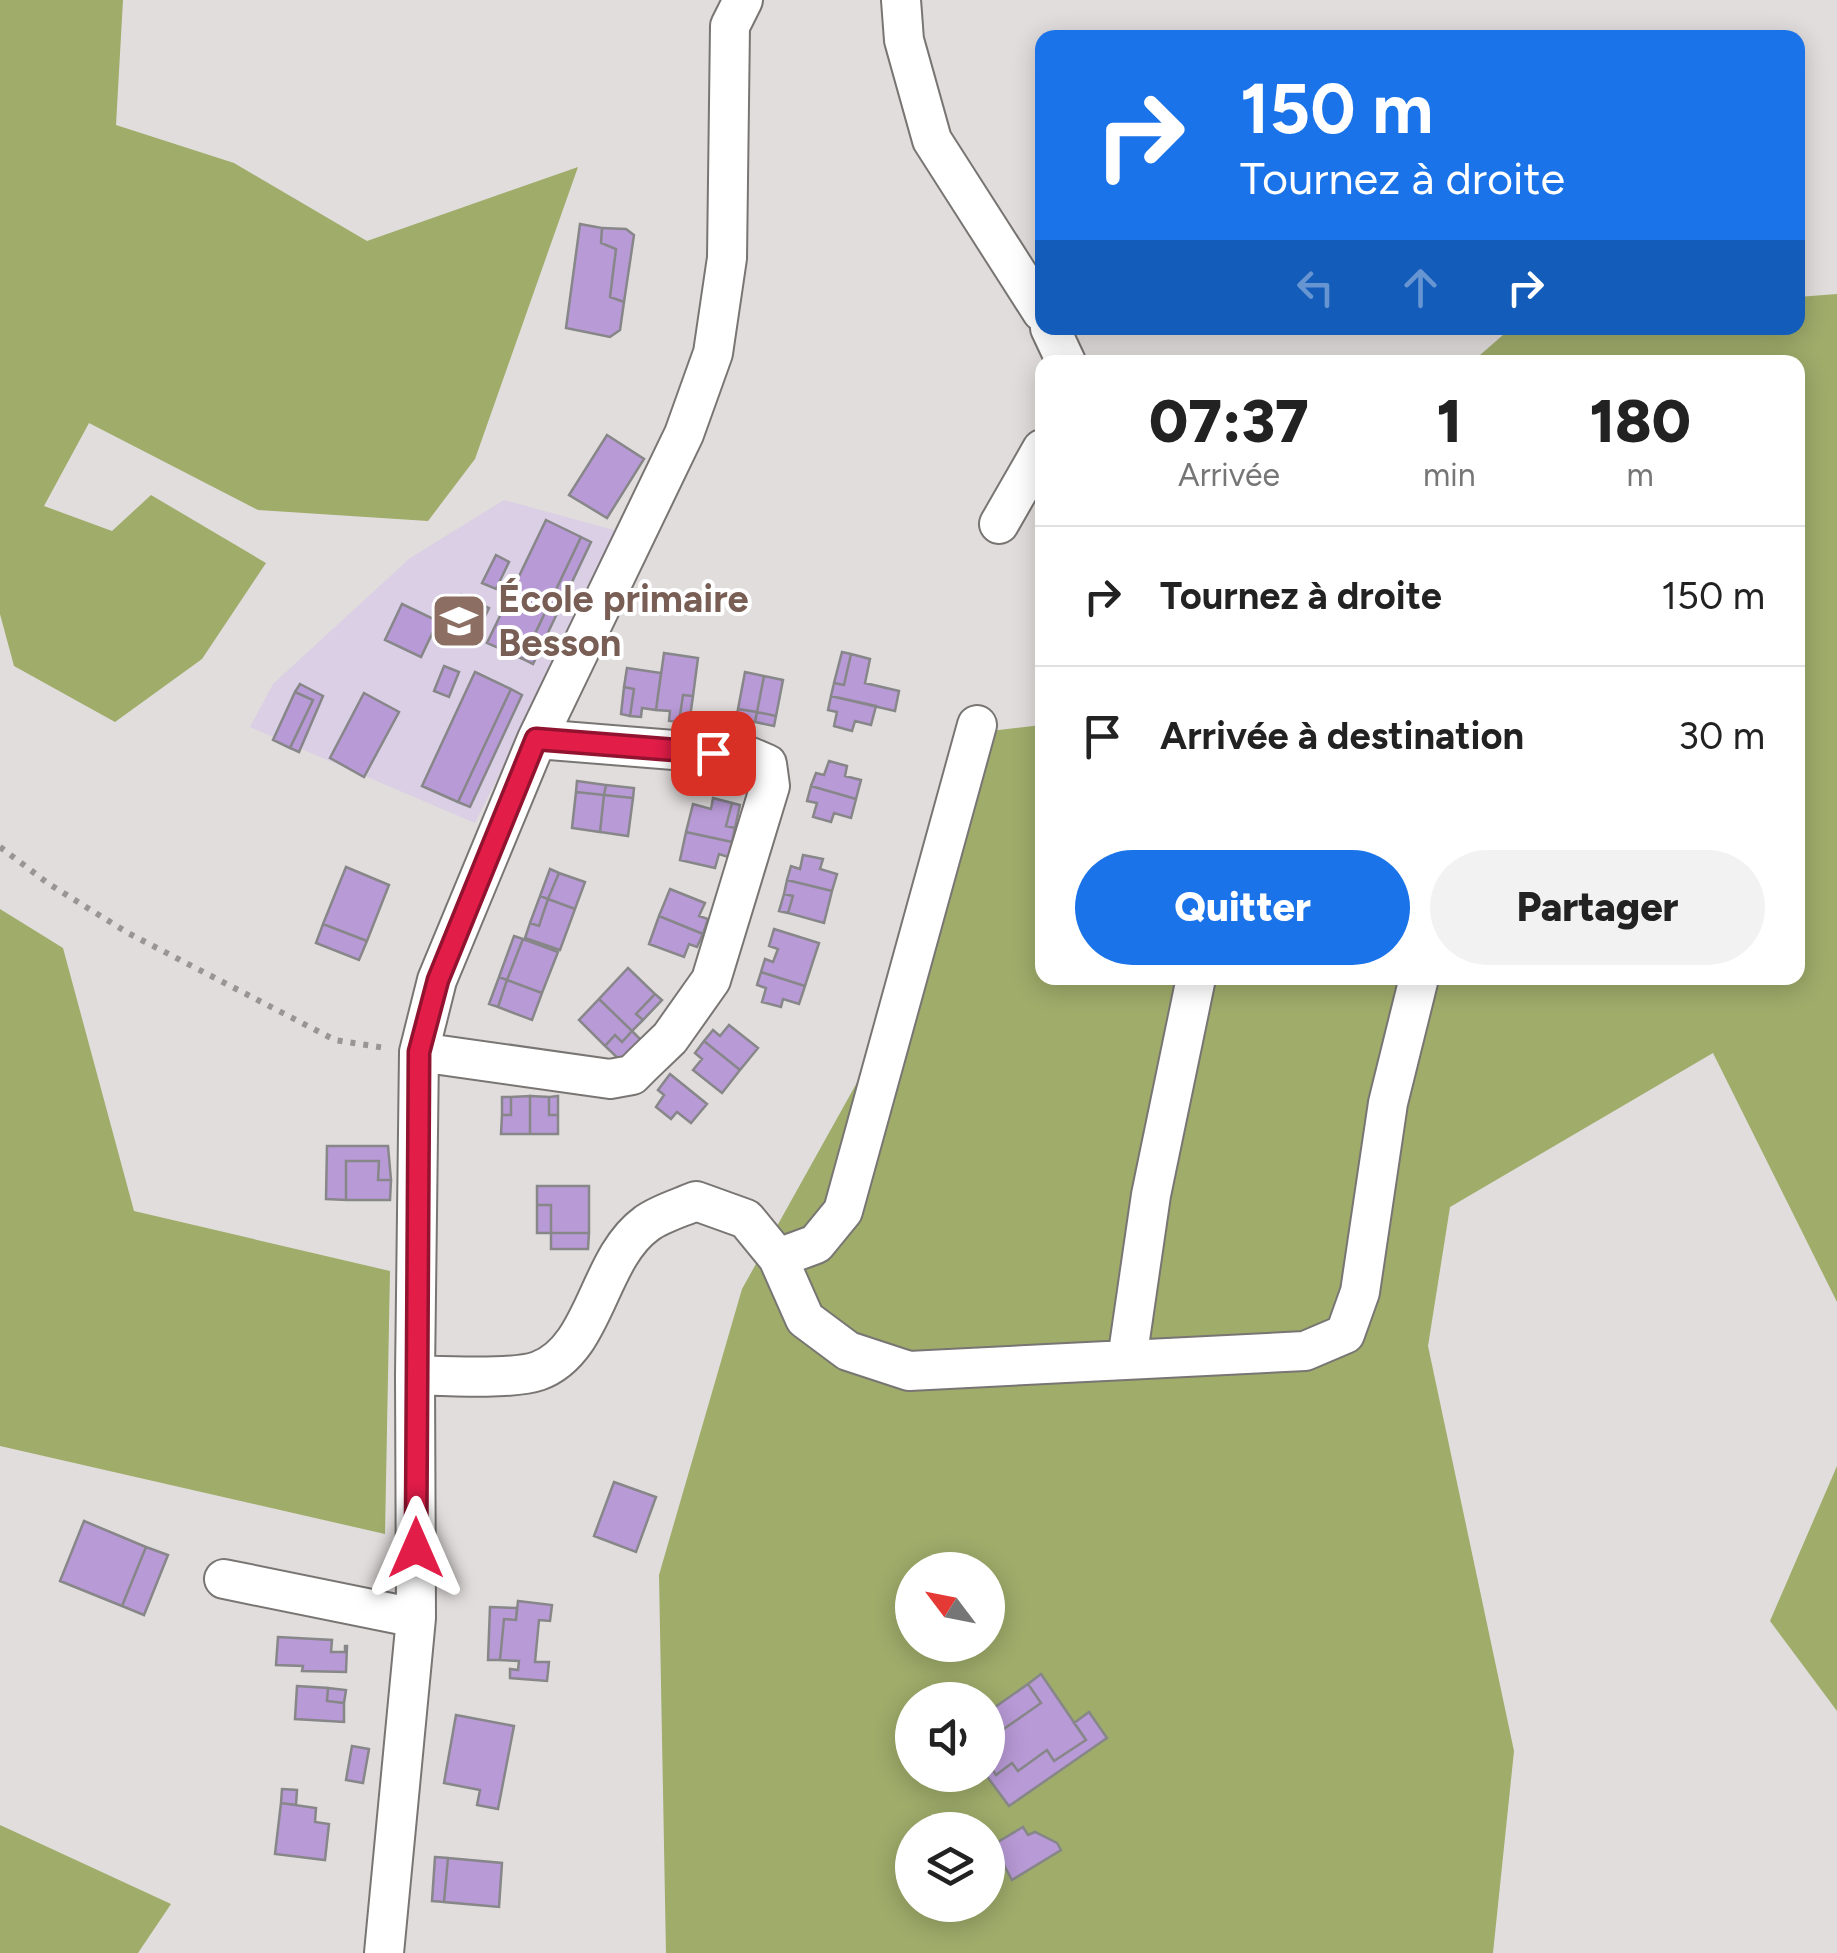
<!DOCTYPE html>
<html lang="fr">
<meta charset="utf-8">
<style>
body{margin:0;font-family:Figtree,sans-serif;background:#f2f2f2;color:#222;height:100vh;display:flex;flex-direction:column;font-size:38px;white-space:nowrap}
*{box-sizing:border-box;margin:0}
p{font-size:32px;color:#767676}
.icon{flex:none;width:55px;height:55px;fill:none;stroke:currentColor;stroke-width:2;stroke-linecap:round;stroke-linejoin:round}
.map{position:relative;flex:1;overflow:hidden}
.panel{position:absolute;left:1035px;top:355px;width:770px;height:630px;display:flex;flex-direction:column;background:#fff;border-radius:20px;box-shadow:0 5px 25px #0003}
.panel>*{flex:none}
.guide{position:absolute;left:1035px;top:30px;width:770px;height:305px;border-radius:20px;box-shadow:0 5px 25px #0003;background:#1a73e8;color:#fff;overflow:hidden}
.needle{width:65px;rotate:302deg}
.buttons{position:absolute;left:895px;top:1552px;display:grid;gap:20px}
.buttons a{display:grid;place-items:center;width:110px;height:110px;border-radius:50%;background:#fff;box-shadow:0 5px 25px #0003;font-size:50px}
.pin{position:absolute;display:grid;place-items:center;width:85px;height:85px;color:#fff;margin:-42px;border-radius:20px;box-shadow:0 5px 15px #0006}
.me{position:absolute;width:110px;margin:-55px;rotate:0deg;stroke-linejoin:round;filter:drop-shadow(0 0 8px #0008)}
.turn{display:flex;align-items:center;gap:35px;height:210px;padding:0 40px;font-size:45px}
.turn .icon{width:130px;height:130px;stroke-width:2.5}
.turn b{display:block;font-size:70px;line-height:85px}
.lanes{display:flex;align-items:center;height:95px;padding:0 40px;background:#0003;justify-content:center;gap:50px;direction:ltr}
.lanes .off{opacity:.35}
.eta{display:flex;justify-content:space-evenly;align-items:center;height:170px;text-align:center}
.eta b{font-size:60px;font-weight:800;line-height:70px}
.button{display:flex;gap:20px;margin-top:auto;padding:20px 40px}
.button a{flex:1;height:115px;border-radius:60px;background:#1a73e8;color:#fff;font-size:40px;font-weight:800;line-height:115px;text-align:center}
.button a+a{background:#f2f2f2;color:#222}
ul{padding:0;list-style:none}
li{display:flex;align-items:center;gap:30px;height:140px;padding:0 40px;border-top:2px solid #e0e0e0}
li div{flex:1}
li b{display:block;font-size:38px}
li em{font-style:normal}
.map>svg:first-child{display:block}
.education{fill:#dacfe4}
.forest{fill:#9fac6a;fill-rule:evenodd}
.building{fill:#b89ad6;stroke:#878689;stroke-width:2.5}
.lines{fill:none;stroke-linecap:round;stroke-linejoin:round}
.minor-casing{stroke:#787573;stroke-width:42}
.path{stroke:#989594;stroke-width:6;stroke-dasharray:5 8;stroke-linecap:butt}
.minor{stroke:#fff;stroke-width:38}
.route-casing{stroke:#92132f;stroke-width:25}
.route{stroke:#e11d48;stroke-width:18}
.labels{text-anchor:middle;stroke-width:8;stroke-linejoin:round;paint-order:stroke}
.education-label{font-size:38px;font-weight:bold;fill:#785e54;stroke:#fff;text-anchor:start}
</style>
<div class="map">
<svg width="1837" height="1953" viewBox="0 0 1837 1953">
<rect width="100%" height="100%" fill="#e1dddc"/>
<path class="education" d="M504 500 621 532 475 823 250 727 273 684 410 558Z"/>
<path class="forest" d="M0 0H123L116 125 234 163 367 241 578 167 475 459 428 521 258 510 89 423 44 506 112 531 151 495 266 563 202 659 115 722 14 666 0 614Z
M1837 294V1302L1713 1053 1450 1207 1428 1346 1514 1751 1493 1953H666L659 1575 742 1289 879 1043 990 731 1042 725V978H1798V362H1472L1511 328H1798V297ZM912 1570H988V1645H912ZM912 1700H988V1775H912ZM912 1830H988V1905H912Z
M0 909 63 948 134 1211 390 1271 385 1534 0 1446Z
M1837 1466V1711L1770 1621Z
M0 1825 171 1904 138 1953H0Z"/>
<path class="building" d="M580 224 602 228 601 243 616 249 610 297 624 302 620 330 610 337 566 328Z
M602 228 626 229 634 235 624 302 610 297 616 249 601 243Z
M607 435 644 459 607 518 569 495Z
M546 520 581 537 523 659 487 643Z
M581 537 591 542 533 664 523 659Z
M496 555 509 562 496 589 482 583Z
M461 595 489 608 475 637 448 623Z
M402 604 438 621 421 657 385 640Z
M842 652 851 654 844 685 834 683Z
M664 653 698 658 693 696 683 695 679 722 669 721 670 711 656 710Z
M851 654 870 659 865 683 899 691 895 711 831 696 834 683 844 685Z
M444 666 459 672 449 697 434 691Z
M627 668 661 673 656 710 642 708 641 717 630 716 634 689 624 687Z
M475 672 511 689 458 802 422 786Z
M745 672 764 676 757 712 738 709Z
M764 676 783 680 776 716 757 712Z
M300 684 323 696 299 752 290 748 313 700 295 692Z
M624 687 634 689 630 716 621 714Z
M511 689 522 695 470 807 458 802Z
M295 692 313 700 290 748 273 740Z
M364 693 399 712 364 777 330 758Z
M683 695 693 696 689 724 679 722Z
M831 696 876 706 871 725 855 721 852 731 834 726 837 712 828 710Z
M738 709 757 712 755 722 736 719Z
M757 712 776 716 774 726 755 722Z
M829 761 847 766 845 776 861 780 856 799 811 786 816 773 824 775Z
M577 781 606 785 604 795 576 792Z
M606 785 634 788 633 798 604 795Z
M811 786 856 799 851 818 834 813 831 822 813 817 817 803 807 801Z
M576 792 604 795 600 832 572 828Z
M604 795 633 798 628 836 600 832Z
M713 798 732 803 726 826 735 828 732 842 686 832 693 804 711 809Z
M732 803 740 805 735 828 726 826Z
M686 832 732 842 728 857 719 854 715 868 680 860Z
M803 855 823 859 820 869 837 874 832 891 787 880 791 866 800 869Z
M346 867 389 885 367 941 323 924Z
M550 869 559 873 548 899 540 896Z
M559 873 585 882 575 909 548 899Z
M787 880 832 891 824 923 788 913 793 896 784 894Z
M670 889 705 903 699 916 708 919 703 934 659 916Z
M784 894 793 896 788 913 779 911Z
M540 896 548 899 539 926 530 923Z
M548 899 575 909 560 950 525 938 530 923 539 926Z
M659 916 703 934 697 947 689 944 684 957 649 944Z
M323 924 367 941 359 960 316 943Z
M774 929 819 943 805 986 761 972 765 959 773 962 778 949 769 946Z
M514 936 523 939 507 980 499 977Z
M523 939 558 952 542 993 507 980Z
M628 968 655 994 636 1014 643 1020 632 1031 599 999Z
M761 972 805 986 799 1004 783 999 781 1007 762 1002 766 988 757 985Z
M499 977 507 980 498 1007 489 1004Z
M507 980 542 993 532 1020 498 1007Z
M655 994 662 1000 643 1020 636 1014Z
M599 999 632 1031 622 1042 615 1035 605 1046 579 1020Z
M729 1025 758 1048 740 1070 704 1041 713 1030 720 1036Z
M632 1031 643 1042 624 1064 605 1046 615 1035 622 1042Z
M704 1041 740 1070 722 1093 693 1070 702 1059 695 1053Z
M670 1074 707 1104 691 1123 677 1112 671 1119 656 1107 664 1095 658 1090Z
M530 1096V1134H501L502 1115H511V1097Z
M530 1096 549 1097V1115H558V1134H530Z
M558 1096V1115H549V1097Z
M502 1097H511V1115H502Z
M327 1146H388L391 1180H378L379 1161H346V1200L326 1199Z
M346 1161H379L378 1180H391L390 1200H346Z
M537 1186H589V1233H551V1205H537Z
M537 1205H551V1233H537Z
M551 1233H589L588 1249H551Z
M614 1482 656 1497 636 1552 594 1536Z
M84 1521 146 1547 122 1606 60 1581Z
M146 1547 168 1555 144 1615 122 1606Z
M518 1601 552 1605 550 1621 539 1620 535 1662H549L547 1681 510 1678V1669L518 1670 519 1661 500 1660 504 1619 516 1620Z
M490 1607 517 1608 516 1620 504 1619 500 1660H488Z
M278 1637 332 1640 331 1652H345V1646H347L346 1672 302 1671 303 1666 276 1665Z
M1041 1674 1086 1740 1054 1761 1047 1750 1018 1771 1012 1763 996 1775 992 1769 988 1771V1740L1041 1703 1028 1684Z
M1028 1684 1041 1703 988 1740V1712Z
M297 1686 328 1688 327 1701 344 1703V1722L295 1719Z
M328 1688 346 1690 344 1703 327 1701Z
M1089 1712 1107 1738 1009 1806 986 1775 988 1771 992 1769 996 1775 1012 1763 1018 1771 1047 1750 1054 1761 1086 1740 1074 1723Z
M456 1715 514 1726 498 1809 477 1805 480 1790 444 1783Z
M352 1746 369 1749 363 1783 346 1780Z
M282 1789 297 1790 296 1805 281 1803Z
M281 1803 316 1808 315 1822 329 1824 325 1860 275 1854Z
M1023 1827 1028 1835 1035 1832 1057 1843 1061 1850 1012 1880 1004 1865 988 1876V1856L995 1851 991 1846Z
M435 1857 448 1858 444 1902 432 1901Z
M448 1858 502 1863 499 1907 444 1902Z"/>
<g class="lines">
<g class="minor-casing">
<path id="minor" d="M901 0 904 40 932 140 1042 312
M1050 328 1066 362
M999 524 1042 449
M977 725 843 1211 816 1244 778 1258 805 1319 848 1351 909 1371 1305 1351 1345 1334 1360 1292 1388 1103 1419 978
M419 1052 610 1079 632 1075 643 1064 670 1038 711 980 770 786 767 764 748 756 537 739
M1127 1360 1151 1195 1196 978
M415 1375C445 1376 512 1380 538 1371 596 1350 597 1260 646 1224 659 1214 680 1208 696 1201L746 1219 778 1258
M224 1579 416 1618
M384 1953 416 1618 415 1375 419 1052 437 980 537 739 684 434 713 353 727 258 730 26 743 0"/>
</g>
<path class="path" d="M0 847 49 884 128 933 335 1040 385 1048"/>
<use href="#minor" class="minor"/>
</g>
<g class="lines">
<g class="route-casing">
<path id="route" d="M416 1548 419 1052 438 980 536 739 713 753"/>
</g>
<use href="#route" class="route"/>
</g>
<defs>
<g id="school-square" transform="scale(2.875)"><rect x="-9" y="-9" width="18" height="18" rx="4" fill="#8d6e63" stroke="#fff"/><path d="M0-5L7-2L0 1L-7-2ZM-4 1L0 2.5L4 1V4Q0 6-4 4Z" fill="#fff"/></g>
</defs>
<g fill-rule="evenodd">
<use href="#school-square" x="459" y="621"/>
</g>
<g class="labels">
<g class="education-label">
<text x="498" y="612">École primaire<tspan x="498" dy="44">Besson</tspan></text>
</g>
</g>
</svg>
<div class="buttons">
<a><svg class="needle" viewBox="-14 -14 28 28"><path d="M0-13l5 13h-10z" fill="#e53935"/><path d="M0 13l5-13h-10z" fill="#767676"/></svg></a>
<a><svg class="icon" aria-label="sound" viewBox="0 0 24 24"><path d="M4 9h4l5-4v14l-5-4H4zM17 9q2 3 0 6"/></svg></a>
<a><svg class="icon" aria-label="layers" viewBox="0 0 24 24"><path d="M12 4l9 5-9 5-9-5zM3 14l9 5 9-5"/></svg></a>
</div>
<div class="pin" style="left:713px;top:753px;background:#d93025"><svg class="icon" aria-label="arrive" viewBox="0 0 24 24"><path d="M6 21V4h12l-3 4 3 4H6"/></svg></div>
<svg class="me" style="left:416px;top:1548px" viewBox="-20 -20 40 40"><path d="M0-17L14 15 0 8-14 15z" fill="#e11d48" stroke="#fff" stroke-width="4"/></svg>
<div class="guide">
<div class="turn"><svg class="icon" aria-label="right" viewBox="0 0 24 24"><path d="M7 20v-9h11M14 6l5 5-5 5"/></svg><div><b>150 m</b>Tournez à droite</div></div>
<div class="lanes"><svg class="icon off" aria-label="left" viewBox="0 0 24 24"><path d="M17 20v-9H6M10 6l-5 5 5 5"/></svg><svg class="icon off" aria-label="ahead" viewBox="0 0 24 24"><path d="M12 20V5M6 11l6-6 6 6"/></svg><svg class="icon" aria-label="right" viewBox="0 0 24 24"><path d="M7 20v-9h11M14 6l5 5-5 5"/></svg></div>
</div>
<section class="panel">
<div class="eta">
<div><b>07:37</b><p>Arrivée</p></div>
<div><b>1</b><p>min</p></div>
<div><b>180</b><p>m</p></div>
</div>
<ul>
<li><svg class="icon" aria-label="right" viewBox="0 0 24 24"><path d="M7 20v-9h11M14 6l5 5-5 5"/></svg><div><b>Tournez à droite</b></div><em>150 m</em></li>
<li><svg class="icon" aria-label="arrive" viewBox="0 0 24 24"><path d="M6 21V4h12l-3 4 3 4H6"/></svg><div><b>Arrivée à destination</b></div><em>30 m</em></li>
</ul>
<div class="button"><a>Quitter</a><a>Partager</a></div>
</section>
</div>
